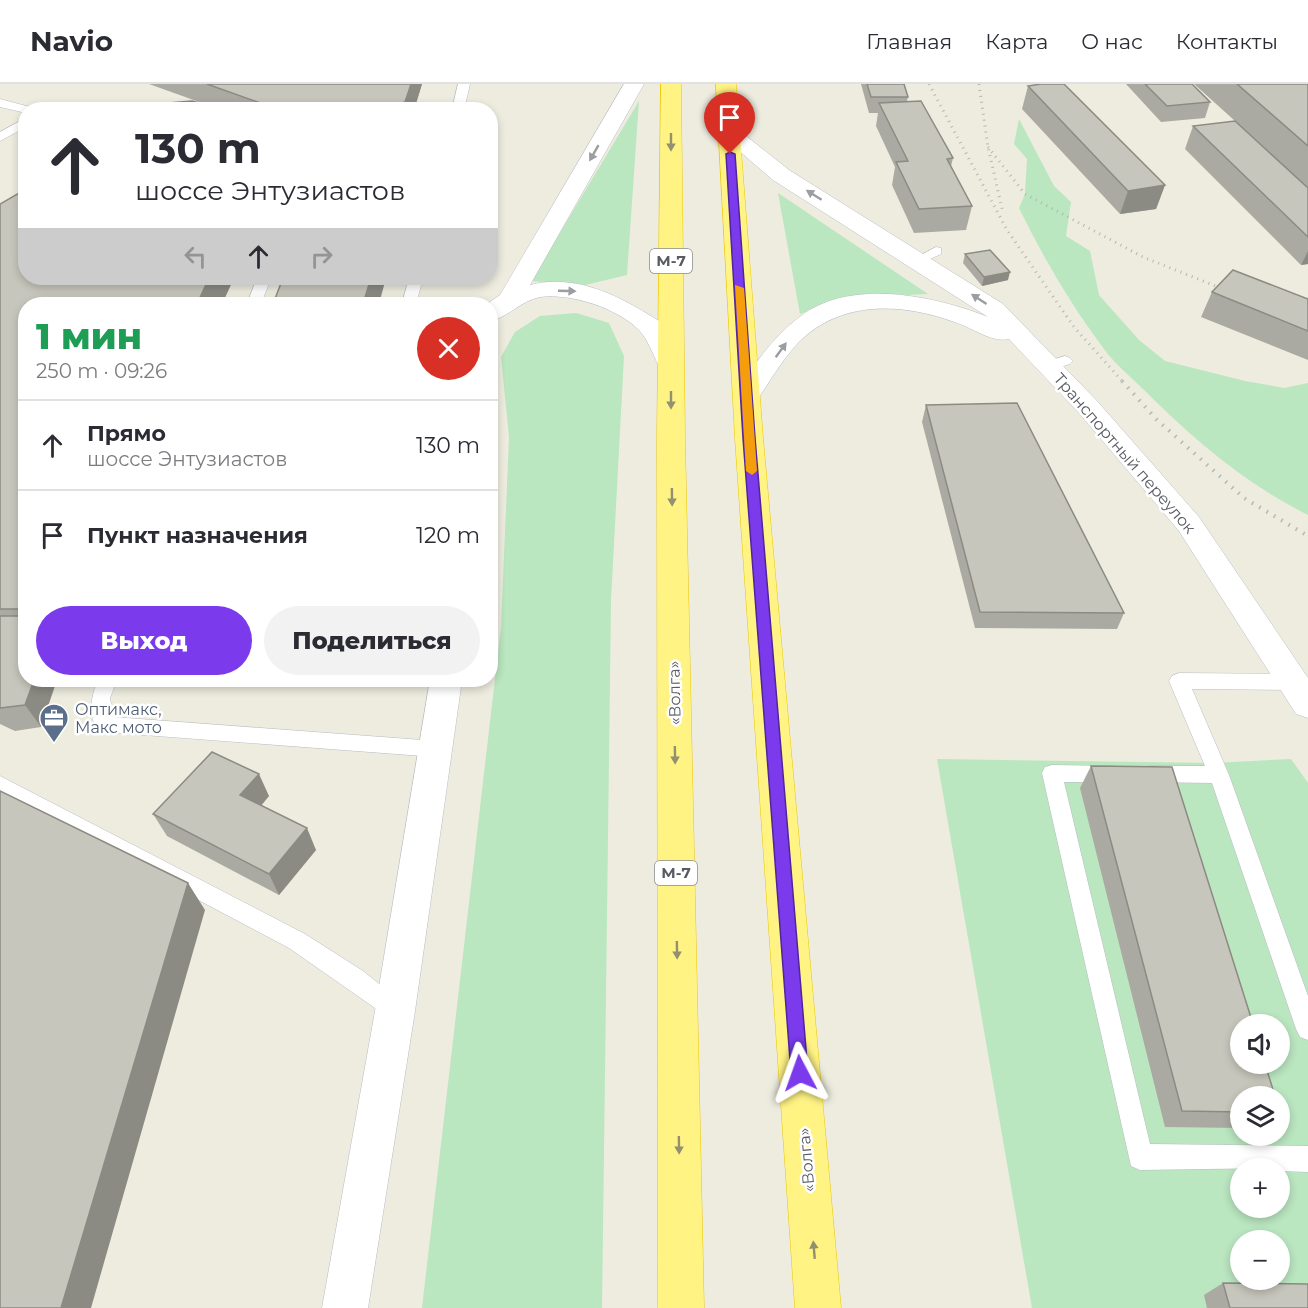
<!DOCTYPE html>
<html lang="ru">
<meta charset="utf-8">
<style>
body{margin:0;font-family:Montserrat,sans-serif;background:#f2f2f3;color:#2b2b33;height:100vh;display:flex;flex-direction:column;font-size:22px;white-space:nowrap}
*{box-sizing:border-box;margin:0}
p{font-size:20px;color:#7c7c81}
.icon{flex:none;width:33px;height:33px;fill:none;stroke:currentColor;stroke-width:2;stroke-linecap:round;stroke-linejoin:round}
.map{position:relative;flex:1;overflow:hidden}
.side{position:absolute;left:18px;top:213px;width:480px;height:390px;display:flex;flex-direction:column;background:#fff;border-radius:24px;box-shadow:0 3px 9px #0003}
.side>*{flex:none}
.top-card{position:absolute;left:18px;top:18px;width:480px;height:183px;border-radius:24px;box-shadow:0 3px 9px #0003;background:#fff;color:#2b2b33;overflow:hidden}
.tools{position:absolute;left:1230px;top:930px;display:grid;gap:12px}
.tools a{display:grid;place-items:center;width:60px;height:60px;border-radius:50%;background:#fff;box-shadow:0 3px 9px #0003;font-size:30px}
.pin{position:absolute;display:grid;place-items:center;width:51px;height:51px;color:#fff;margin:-62px -26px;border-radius:50% 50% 50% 0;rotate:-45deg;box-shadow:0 0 6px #0007}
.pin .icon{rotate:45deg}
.me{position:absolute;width:66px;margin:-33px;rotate:356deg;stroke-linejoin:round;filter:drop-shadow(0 0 4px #0008)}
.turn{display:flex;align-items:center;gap:21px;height:126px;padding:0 18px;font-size:27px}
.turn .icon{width:78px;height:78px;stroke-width:2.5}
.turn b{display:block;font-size:42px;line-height:51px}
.lanes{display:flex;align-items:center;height:57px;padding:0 18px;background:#0003;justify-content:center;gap:30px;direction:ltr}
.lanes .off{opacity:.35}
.round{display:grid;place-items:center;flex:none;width:63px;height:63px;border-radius:32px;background:#f2f2f3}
.summary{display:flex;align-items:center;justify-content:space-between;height:102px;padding:0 18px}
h1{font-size:36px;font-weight:800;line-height:45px;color:#1e9e55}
.action{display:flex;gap:12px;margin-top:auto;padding:12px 18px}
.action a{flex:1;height:69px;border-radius:36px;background:#7c3aed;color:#fff;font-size:24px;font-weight:800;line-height:69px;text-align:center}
.action a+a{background:#f2f2f3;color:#2b2b33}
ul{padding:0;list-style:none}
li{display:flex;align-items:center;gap:18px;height:90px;padding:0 18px;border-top:2px solid #e1e1e2}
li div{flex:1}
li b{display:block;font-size:22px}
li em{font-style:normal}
header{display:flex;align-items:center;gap:36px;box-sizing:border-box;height:84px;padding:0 30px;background:#fff;border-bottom:2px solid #e1e1e2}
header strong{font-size:28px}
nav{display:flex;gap:33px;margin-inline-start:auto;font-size:21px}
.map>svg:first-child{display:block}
.green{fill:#bae6c0;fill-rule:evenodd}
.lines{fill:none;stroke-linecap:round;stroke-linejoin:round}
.lane-casing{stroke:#babcc2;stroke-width:1}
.secondary-casing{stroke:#babdc5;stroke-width:1}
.highway-casing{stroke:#ecc600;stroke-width:1}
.lane{fill:#fff;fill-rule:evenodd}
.secondary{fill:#fff;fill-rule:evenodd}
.highway{fill:#fff384;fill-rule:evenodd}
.rail-far1{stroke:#b5b6b6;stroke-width:3;stroke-dasharray:1 5;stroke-linecap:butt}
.rail{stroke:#b5b6b6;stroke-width:4;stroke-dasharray:1.5 7;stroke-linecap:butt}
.wall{fill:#abaaa2}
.shaded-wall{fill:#8b8b84}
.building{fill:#c7c6bc;stroke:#8b8b84;stroke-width:1.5}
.oneway{fill:#92906e}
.oneway2{fill:#9b9da1}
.route{fill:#7c3aed;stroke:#51269a;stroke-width:1.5}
.slow{fill:#f59e0b}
.labels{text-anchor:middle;stroke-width:5;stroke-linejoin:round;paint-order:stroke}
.shield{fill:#fff;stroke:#8a8c91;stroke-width:1.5}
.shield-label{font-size:15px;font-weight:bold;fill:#585b62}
.street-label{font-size:16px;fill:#585b62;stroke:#fff}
.service-label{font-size:16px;fill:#4e5e75;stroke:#fff;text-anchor:start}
</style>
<header>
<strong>Navio</strong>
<nav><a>Главная</a><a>Карта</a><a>О нас</a><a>Контакты</a></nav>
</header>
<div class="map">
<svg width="1308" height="1224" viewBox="0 0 1308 1224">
<rect width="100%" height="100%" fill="#edecdf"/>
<path class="green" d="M639 17 627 191 585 201 531 197Z
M1019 35 1054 102 1071 118 1066 152 1090 167 1099 211 1139 256 1165 277 1245 297 1284 304 1308 299V431C1244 399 1192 354 1142 304 1129 291 1114 279 1104 265 1071 221 1043 173 1019 124L1025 110 1027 75 1014 60Z
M778 109 928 210 845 214 800 230Z
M576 229 609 239 624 272 611 516 602 1224H422L501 543 509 353 501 273 515 248 540 232Z
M937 675 1214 679 1291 675 1308 699V1224H1032ZM1240 940H1280V980H1240ZM1240 1012H1280V1052H1240ZM1240 1084H1280V1124H1240ZM1240 1156H1280V1196H1240Z"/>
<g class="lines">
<g class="lane-casing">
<path id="lane" d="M458 0H470L464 26H452Z
M0 15 30 23 32 26H26V29L0 23Z
M26 34V43L0 57V48Z
M936 163 941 164V170L919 180 912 176Z
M257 194H271L261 220H247Z
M409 194H423L416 220H402Z
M1065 272 1070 274 1073 277 1070 280 1050 286 1042 281 1045 278Z
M1179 589 1292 590 1299 593 1302 598 1299 603 1292 606 1192 605 1229 691 1308 912V956L1300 953 1296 945 1212 699 1149 698 1142 696 1139 690 1142 684 1149 682H1205L1169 597 1172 592Z
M98 596H117L110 614 113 633 436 657 443 659 446 665 443 671 436 673 104 648 97 646C88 629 91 612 98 596Z
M1052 681 1113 682 1120 684 1123 690 1120 696 1113 698H1064L1150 1060 1308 1062V1088L1280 1087V1084L1140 1086 1131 1082 1042 689 1045 683Z
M0 692 305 850 363 887 403 919 407 927 403 935 395 938 289 864 0 711Z"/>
</g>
<g class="secondary-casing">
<path id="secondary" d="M624 0H644L530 201C577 189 621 213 659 237L662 242 684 281 680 287 671 289 662 287C654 275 649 256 639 246 617 224 571 209 540 213 520 217 509 233 490 237V220H487L500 211Z
M729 42 736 44 789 86 1003 220 1097 317 1199 433 1308 594V634L1296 630 1179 447 1079 329 1009 255C992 259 973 244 957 239 904 219 841 215 798 259 781 277 769 299 755 319L746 321 737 319 733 313C752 284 772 253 801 232 851 194 935 212 988 233L773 96 722 52 719 48 722 44Z
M430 596H462L415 927 368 1224H322L375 927Z"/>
</g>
<g class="highway-casing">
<path id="highway" d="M661 0H681L685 355 704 1224H658L657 355Z
M716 0H736L763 354 841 1224H795L735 354Z"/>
</g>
<use href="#lane" class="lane"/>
<use href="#secondary" class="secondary"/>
<use href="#highway" class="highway"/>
<path class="rail-far1" d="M929 0 1007 146 1074 243 1124 299
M979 0 988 63 1003 129
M988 63 1025 110 1143 173 1233 209"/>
<path class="rail" d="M1122 297 1156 335 1244 414 1308 452"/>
</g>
<path class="wall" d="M149 0H422L414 26H156L213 23Z
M861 0H904L908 13 907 17 953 74 951 82 972 122 966 146 914 149 892 101 895 83 876 42 878 29H869Z
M1126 0H1192L1210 18 1205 34 1161 38Z
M1194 0H1308V180L1301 181 1185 65 1193 42 1235 37Z
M1028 2 1165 101 1156 125 1120 130 1022 25Z
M0 120 234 194 222 220H26V596L41 643 15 647 0 640Z
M965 170 1008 196 982 202 963 179Z
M1212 208 1308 215V276L1201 233Z
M926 321 1124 529 1117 545 975 544 922 338Z
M1091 682 1240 1012V1044L1165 1043 1080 704Z
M269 712 261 722 316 766 279 811 167 752 153 730Z
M1223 1199 1308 1224H1207L1204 1211Z"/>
<path class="shaded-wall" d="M411 0H422L414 26H376Z
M1165 101 1156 125 1120 130 1128 107Z
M1308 167V180L1301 181Z
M1010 188 1008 196 982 202 984 193Z
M209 194H234L222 220H197Z
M371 194H386L379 220H363Z
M34 596H57L41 643 25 621Z
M259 690 269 712 251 733 240 711Z
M307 744 316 766 279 811 269 790Z
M188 799 205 826 91 1224H61Z"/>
<path class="building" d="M207 0H411L405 18 376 26H280Z
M867 0H904L908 13H871Z
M1041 0H1064L1165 101 1128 107 1028 2Z
M1145 0H1192L1210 18 1167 22Z
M1237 0H1308V62Z
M192 17 224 26H156L168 19Z
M921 17 953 74 947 75 972 122 919 125 896 78 908 77 879 19Z
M1235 37 1308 104V153L1193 42Z
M26 105V194H209L197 220H26V525H0V120Z
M990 166 1010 188 984 193 965 170Z
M1233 186 1308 215V247L1212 208Z
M283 194H371L363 220H273Z
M1017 319 1124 529 980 528 926 321Z
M0 532H26V596H34L25 621 0 624Z
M212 668 259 690 240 711 307 744 269 790 153 730Z
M1091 682 1172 683 1253 940H1240V980H1265L1275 1012H1240V1028L1182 1027Z
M0 707 188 799 61 1224H0Z
M1223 1199 1308 1200V1224H1230Z"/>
<defs><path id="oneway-solid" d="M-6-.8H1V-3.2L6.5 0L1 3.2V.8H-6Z" transform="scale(1.5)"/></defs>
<g class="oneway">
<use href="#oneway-solid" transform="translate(671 58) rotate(90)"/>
<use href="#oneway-solid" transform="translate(671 316) rotate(90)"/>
<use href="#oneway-solid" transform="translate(672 413) rotate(89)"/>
<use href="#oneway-solid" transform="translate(675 671) rotate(89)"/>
<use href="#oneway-solid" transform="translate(677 866) rotate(89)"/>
<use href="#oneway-solid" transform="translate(679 1061) rotate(89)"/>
<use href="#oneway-solid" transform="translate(814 1166) rotate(-95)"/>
</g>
<g class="oneway2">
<use href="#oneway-solid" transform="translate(594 69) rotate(120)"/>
<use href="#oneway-solid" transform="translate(814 111) rotate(-148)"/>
<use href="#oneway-solid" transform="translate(567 207) rotate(2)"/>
<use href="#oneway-solid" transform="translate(979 215) rotate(-147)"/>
<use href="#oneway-solid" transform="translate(781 266) rotate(-54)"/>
</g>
<path class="route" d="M730 68 735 70 755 354 808 989 806 995 800 997 793 995 791 989 743 354 726 70Z"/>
<path class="slow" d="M735 201 744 204 757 387 752 391 746 387Z"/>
<defs>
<g id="office-pin" transform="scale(1.5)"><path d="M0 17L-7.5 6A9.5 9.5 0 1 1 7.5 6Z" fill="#5c6f8a" stroke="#fff"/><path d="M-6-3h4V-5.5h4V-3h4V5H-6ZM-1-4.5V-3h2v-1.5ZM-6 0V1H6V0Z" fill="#fff"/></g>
</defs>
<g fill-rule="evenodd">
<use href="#office-pin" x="54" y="634"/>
</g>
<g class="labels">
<g class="shield">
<rect x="650" y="165" width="42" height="24" rx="4.5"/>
<rect x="655" y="777" width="42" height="24" rx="4.5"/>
</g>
<g class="shield-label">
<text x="671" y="182">М-7</text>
<text x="676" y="794">М-7</text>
</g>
<g class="street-label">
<text transform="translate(1125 369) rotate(49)" y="6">Транспортный переулок</text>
<text transform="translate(674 609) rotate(-91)" y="6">«Волга»</text>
<text transform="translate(806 1076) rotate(-95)" y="6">«Волга»</text>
</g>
<g class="service-label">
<text x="75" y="631">Оптимакс,<tspan x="75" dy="18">Макс мото</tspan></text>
</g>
</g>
</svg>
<div class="tools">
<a><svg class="icon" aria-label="sound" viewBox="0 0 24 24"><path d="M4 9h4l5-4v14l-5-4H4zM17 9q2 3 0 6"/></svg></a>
<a><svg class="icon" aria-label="layers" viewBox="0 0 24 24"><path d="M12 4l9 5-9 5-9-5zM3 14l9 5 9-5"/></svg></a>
<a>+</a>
<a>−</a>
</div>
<div class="pin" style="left:730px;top:70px;background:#d93025"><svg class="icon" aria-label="arrive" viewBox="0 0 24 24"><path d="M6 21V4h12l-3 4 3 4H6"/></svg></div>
<svg class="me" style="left:800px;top:989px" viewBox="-20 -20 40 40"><path d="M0-17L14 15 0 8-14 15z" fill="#7c3aed" stroke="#fff" stroke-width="4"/></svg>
<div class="top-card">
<div class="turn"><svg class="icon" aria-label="ahead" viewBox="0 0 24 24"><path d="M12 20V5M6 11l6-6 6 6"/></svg><div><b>130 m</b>шоссе Энтузиастов</div></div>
<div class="lanes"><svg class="icon off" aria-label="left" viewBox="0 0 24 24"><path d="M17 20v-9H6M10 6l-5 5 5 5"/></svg><svg class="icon" aria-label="ahead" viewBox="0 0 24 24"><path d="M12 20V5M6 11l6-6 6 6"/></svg><svg class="icon off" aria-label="right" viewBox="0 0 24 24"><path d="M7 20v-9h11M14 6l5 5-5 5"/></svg></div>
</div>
<section class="side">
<div class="summary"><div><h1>1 мин</h1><p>250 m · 09:26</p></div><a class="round" style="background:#d93025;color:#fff"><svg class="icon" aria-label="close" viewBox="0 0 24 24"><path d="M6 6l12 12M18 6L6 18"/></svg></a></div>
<ul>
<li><svg class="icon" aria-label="ahead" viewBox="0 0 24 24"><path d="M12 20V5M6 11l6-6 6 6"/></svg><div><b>Прямо</b><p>шоссе Энтузиастов</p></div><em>130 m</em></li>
<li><svg class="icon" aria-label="arrive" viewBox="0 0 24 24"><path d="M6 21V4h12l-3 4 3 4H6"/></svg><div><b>Пункт назначения</b></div><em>120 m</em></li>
</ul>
<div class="action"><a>Выход</a><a>Поделиться</a></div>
</section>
</div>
